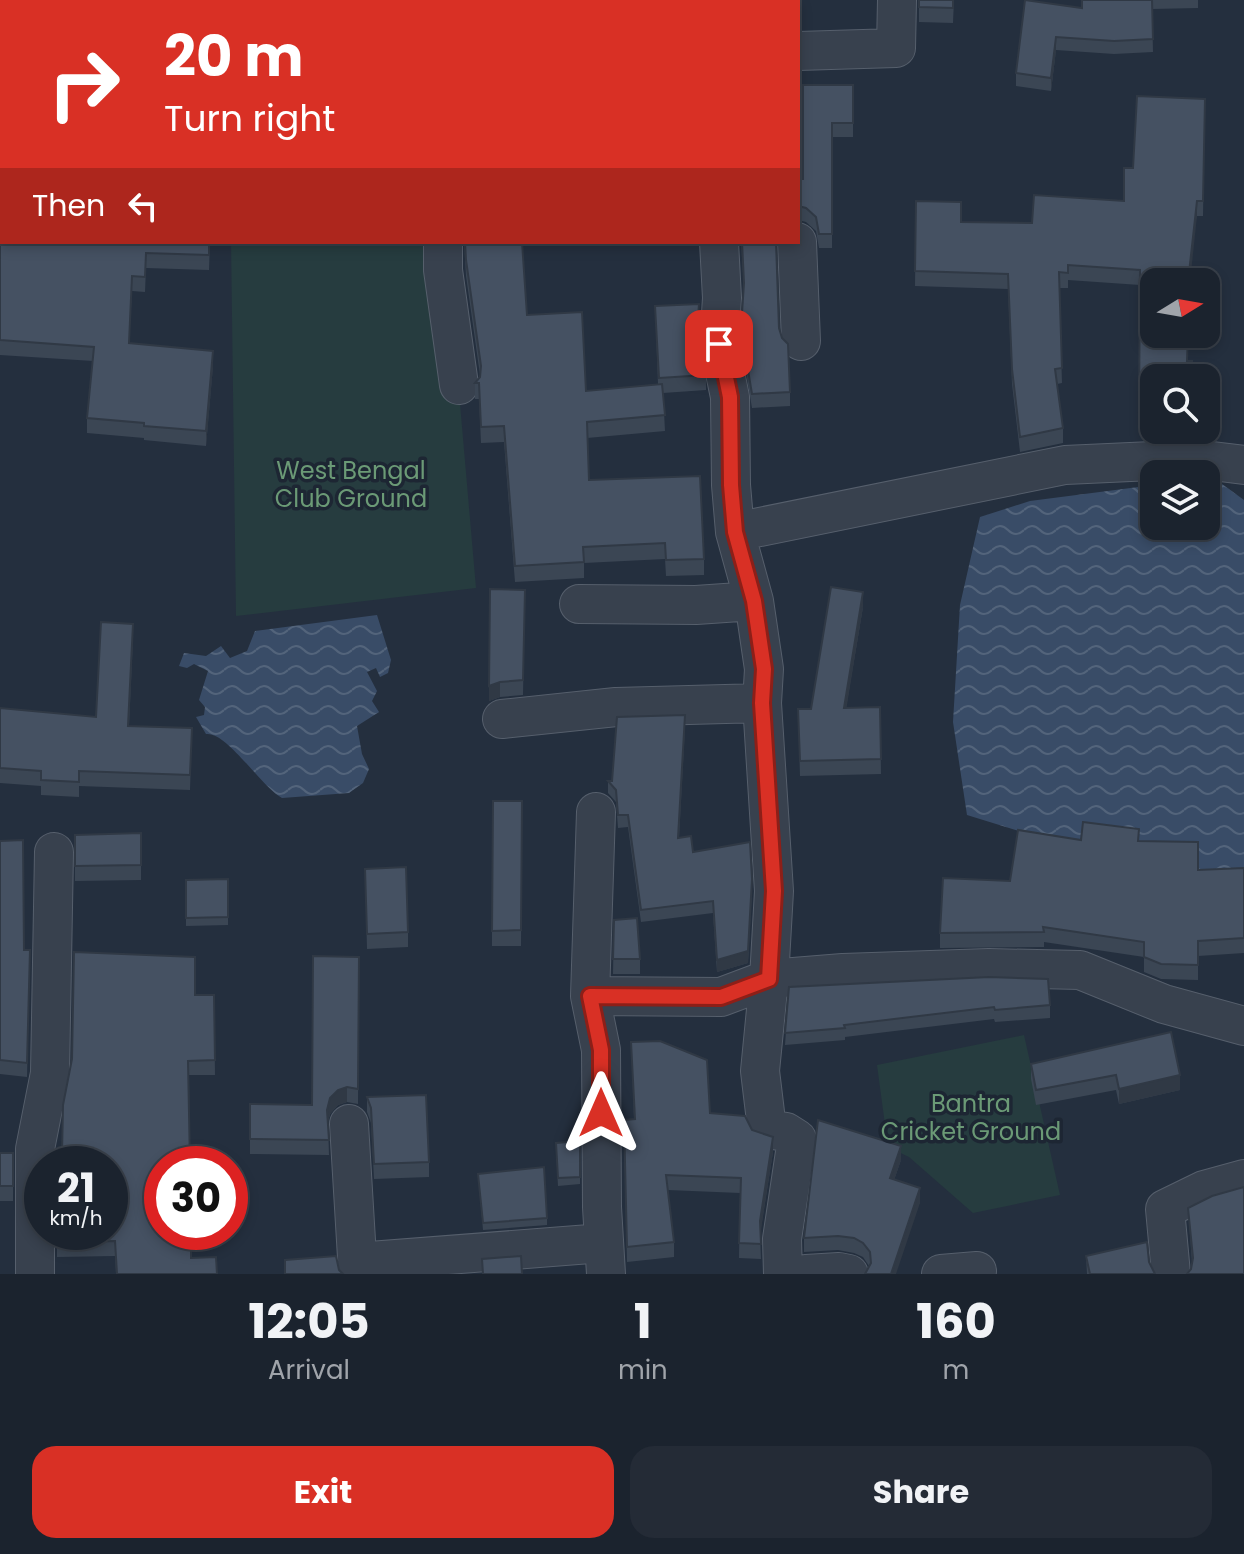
<!DOCTYPE html>
<style>
body{margin:0;font-family:Poppins,sans-serif;background:#242b36;color:#f1f3f6;height:100vh;display:flex;flex-direction:column;font-size:30px;white-space:nowrap}
*{box-sizing:border-box;margin:0}
p{font-size:26px;color:#a0a4aa}
.icon{flex:none;width:44px;height:44px;fill:none;stroke:currentColor;stroke-width:2;stroke-linecap:round;stroke-linejoin:round}
.map{position:relative;height:1274px;overflow:hidden}
.panel{display:flex;flex-direction:column;background:#1b232e;flex:1}
.panel>*{flex:none}
.guide{position:absolute;left:0px;top:0px;width:800px;height:244px;box-shadow:0 4px 12px #0003,0 0 0 2px #39404a;background:#d93025;color:#fff;overflow:hidden}
.needle{width:52px;rotate:79deg}
.tools{position:absolute;left:1140px;top:268px;display:grid;gap:16px}
.tools a{display:grid;place-items:center;width:80px;height:80px;border-radius:16px;background:#1b232e;box-shadow:0 4px 12px #0003,0 0 0 2px #39404a;font-size:40px}
.speed{position:absolute;left:24px;top:1146px;display:flex;gap:16px;font-size:40px;font-weight:700;text-align:center}
.speed>*{display:grid;place-content:center;width:104px;height:104px;border-radius:50%;background:#1b232e;box-shadow:0 4px 12px #0003,0 0 0 2px #39404a;line-height:1}
.speed small{font-size:20px;font-weight:400}
.speed .limit{border:12px solid #d22;background:#fff;color:#111}
.pin{position:absolute;display:grid;place-items:center;width:68px;height:68px;color:#fff;margin:-34px;border-radius:16px;box-shadow:0 4px 12px #0006}
.me{position:absolute;width:88px;margin:-44px;rotate:0deg;stroke-linejoin:round;filter:drop-shadow(0 0 6px #0008)}
.turn{display:flex;align-items:center;gap:28px;height:168px;padding:0 32px;font-size:36px}
.turn .icon{width:104px;height:104px;stroke-width:2.5}
.turn b{display:block;font-size:56px;line-height:68px}
.then{display:flex;align-items:center;height:76px;padding:0 32px;background:#0003;gap:16px;font-size:30px}
.eta{display:flex;justify-content:space-evenly;align-items:center;height:136px;text-align:center}
.eta b{font-size:48px;font-weight:700;line-height:56px}
.primary-button{display:flex;gap:16px;margin-top:auto;padding:16px 32px}
.primary-button a{flex:1;height:92px;border-radius:24px;background:#d93025;color:#fff;font-size:32px;font-weight:700;line-height:92px;text-align:center}
.primary-button a+a{background:#242b36;color:#f1f3f6}
.map>svg:first-child{display:block}
.green{fill:#263c3f}
.water{fill:url(#water-waves)}
.lines{fill:none;stroke-linecap:round;stroke-linejoin:round}
.minor-casing{stroke:#565f6c;stroke-width:40}
.minor{stroke:#38414e;stroke-width:38}
.wall{fill:#3b4654}
.shaded-wall{fill:#303945}
.building{fill:#455162;stroke:#303945;stroke-width:2}
.route-casing{stroke:#8d1f18;stroke-width:20}
.route{stroke:#d93025;stroke-width:14}
.labels{text-anchor:middle;stroke-width:7;stroke-linejoin:round;paint-order:stroke}
.park-label{font-size:24px;fill:#6b9a76;stroke:#1d2633}
</style>
<div class="map">
<svg width="1244" height="1274" viewBox="0 0 1244 1274">
<defs>
<pattern id="water-waves" width="16" height="10" patternUnits="userSpaceOnUse" patternTransform="scale(2)"><rect width="16" height="10" fill="#394c67"/><path d="M0 5q4-4 8 0t8 0" fill="none" stroke="#53647b"/></pattern>
</defs>
<rect width="100%" height="100%" fill="#242f3e"/>
<path class="green" d="M231 242H446L476 588 236 616Z
M1024 1035 1060 1195 973 1213 909 1157 888 1147 877 1065Z"/>
<path class="water" d="M1206 483 1222 484 1244 500V878L1099 856 967 815 953 722 960 605 980 517 1030 501 1154 485V526H1206Z
M377 615 391 660 388 673 380 677 376 668 367 672 377 691 372 701 379 712 357 726 362 754 369 769 363 783 349 793 282 798C261 787 227 731 206 734L196 717 204 715 205 707 199 700 208 671 194 664 187 668 179 666 184 653 206 656 221 646 230 658 247 651 255 631Z"/>
<g class="lines">
<g class="minor-casing">
<path id="minor" d="M798 51 896 48 897 0
M0 71 2 72
M443 242V270L459 385
M797 242 801 341
M735 532 1065 465 1196 459 1244 465
M754 601 764 669 762 703
M579 604 696 605 754 601 735 532 731 485 730 397 719 344 722 298 719 242
M502 719 616 707 762 703 774 891 769 979 760 1071 767 1129 786 1132 797 1139 782 1239 783 1274
M596 812 590 996 601 1050 602 1207 606 1274
M590 996 721 997 769 979 843 973 989 968 1080 970 1164 1004 1244 1026
M349 1124 358 1274
M357 1262 603 1243
M35 1274V1149L50 1073 54 852
M806 1274 839 1272 849 1274
M941 1274 977 1271
M1171 1274 1165 1209 1204 1190 1244 1179"/>
</g>
<use href="#minor" class="minor"/>
</g>
<path class="wall" d="M919 0H954L953 23 919 22Z
M1082 0H1198V8L1152 9 1153 52 1114 54 1056 50 1051 91 1016 86V73L1082 8Z
M853 85V137H832V248H819L816 231 806 222 798 220V179H803Z
M0 97 210 242 209 270 146 268 145 292 132 291 129 343 213 366 206 446 144 440V438L87 433V418L93 361 0 355Z
M1205 99 1203 216H1197L1154 378V427H1139L1140 285 1068 280V288H1059L1062 383 1057 384 1063 428V443L1020 452 1012 384 1008 289 915 286 916 201 961 222 1032 223 1124 201 1133 168Z
M464 242H522L527 315 586 391 658 384 655 306 698 336 706 375V390L663 393 665 431 587 438 589 480 704 559V575L666 576 665 559 584 563V578L515 582 504 442 481 443 479 399H475V383L480 375 466 276Z
M741 242H776L779 328 790 392V406L752 408 741 342 744 289Z
M525 590 523 695 500 697 489 701Z
M863 607 846 708 880 707 881 774 800 776 798 709H811Z
M133 639 129 726 192 728 190 790 79 786V797L41 795V786L0 783V708L96 717Z
M685 727 679 838 693 852 752 891 748 963 717 972 713 913 641 922 628 827 618 828 616 802 608 793V781H612Z
M522 801 521 946H492V931Z
M141 833V880L75 881V835Z
M1081 840 1139 841 1198 870 1244 868V953L1198 956V980L1161 979 1144 972V957L1044 942V947L940 948V933L1010 881Z
M0 841 24 950H30L27 1077 0 1074Z
M365 869 408 932V947L367 949Z
M228 879V925L186 926V880Z
M614 920 640 959V974H613Z
M359 957 358 1104 347 1102 338 1105 330 1114 328 1122 329 1155 250 1154V1104L312 1105Z
M789 987 1050 1005V1018L995 1022 994 1019 845 1037V1040L785 1045Z
M195 995H214L215 1075H189L191 1258 217 1274H116L115 1256 57 1257V1232L62 1154 72 1059Z
M631 1042 710 1113 752 1130 773 1152 760 1234 761 1259 739 1258 740 1193 668 1190 674 1242V1257L627 1262 624 1135 634 1119Z
M1031 1064 1180 1075V1090L1119 1104 1116 1090 1036 1105 1031 1079Z
M367 1097 429 1162V1177L374 1179 371 1123 367 1112Z
M580 1141V1184L558 1186 556 1150Z
M0 1153H13V1201H0Z
M901 1160 894 1180 920 1203 869 1266 863 1257 854 1253 838 1250 804 1252V1238Z
M478 1174 547 1218V1225L483 1230Z
M1244 1187 1191 1269 1192 1263 1188 1208Z
M1086 1256 1149 1262 1155 1274H1087Z"/>
<path class="shaded-wall" d="M1056 37V50L1051 91V78Z
M1197 201V216L1190 282H1188Z
M213 351V366L206 446V431Z
M863 592V607L844 723V708Z
M500 682V697L489 701V686Z
M752 879 748 963 717 972V960Z
M1180 1075V1090L1119 1104V1089Z
M347 1087V1102L338 1105 330 1114 327 1125V1110L330 1098 338 1090Z
M773 1137V1152L760 1236V1221Z
M901 1146V1160L890 1192V1178Z
M920 1188V1203L896 1274H891Z"/>
<path class="building" d="M253 0H288V2H253Z
M347 0H380V2H347Z
M530 0H566V2H531Z
M705 0H791V2H705Z
M919 0H953V8L919 7Z
M1025 0 1082 8V0H1152L1153 39 1114 41 1056 37 1051 78 1016 73Z
M803 85H853V123H832V234H819L816 217 806 208 798 206V179H803Z
M1137 96 1205 99 1203 201H1197L1188 282H1154V334H1188L1187 361H1192V378H1154V412H1139L1140 270 1068 265V273L1059 272 1062 368 1055 369 1063 428 1020 437 1012 369 1008 274 915 271 916 201 961 202V222L1032 223 1034 195 1124 201V168H1133Z
M0 97H2V242H209V255L146 253 145 277 132 276 129 343 213 351 206 431 144 426V423L87 418 94 347 0 340Z
M465 242H522L527 315 582 312 586 391 662 384 665 415 587 422 589 480 700 476 704 559 666 560 665 543 583 547 584 562 515 566 504 426 481 427 479 383H475L480 377 481 366 466 260Z
M742 242H776L779 328 782 338 788 344 790 392 752 394 741 328 744 283Z
M699 304 697 333 706 375 659 378 655 306Z
M831 587 863 592 844 708 880 707 881 759 800 761 798 709H811Z
M490 589 525 590 523 680 500 682 489 686Z
M101 622 133 624 128 726 192 728 190 775 79 771V782L41 780V771L0 768V708L96 717Z
M685 715 678 838 691 836 693 852 750 842 752 879 748 951 717 960 713 901 641 910 628 815H618L616 790 608 781H612L617 717Z
M493 801H522L521 930 492 931Z
M1083 822 1139 829 1138 841 1198 842V870L1244 868V938L1198 941V965L1161 964 1144 957V942L1043 927 1044 932 940 933 943 878 1010 881 1018 830 1081 840Z
M141 833V865L75 866V835Z
M23 840 24 950H30L27 1063 0 1060V841Z
M406 867 408 932 367 934 365 869Z
M228 879V917L186 918V880Z
M637 918 640 959H613L614 920Z
M74 952 195 957V995H214L215 1060 188 1061 190 1164H162V1232H191V1258L216 1257 217 1274H117L115 1241 57 1242V1232H110V1164H57V1154H62L63 1105 72 1059Z
M313 956 359 957 358 1089 347 1087 338 1090 330 1098 327 1110 329 1140 250 1139V1104L312 1105Z
M989 977 1048 979 1050 1005 995 1010 994 1007 844 1025 845 1028 785 1033 789 987Z
M1171 1032 1180 1075 1119 1089 1116 1075 1036 1090 1031 1064Z
M660 1041 707 1060 710 1113 745 1116 752 1130 773 1137 760 1221 761 1244 739 1243 741 1178 666 1175 674 1242 627 1247 624 1120 635 1119 631 1042Z
M426 1095 429 1162 374 1164 371 1108 367 1097Z
M818 1120 901 1146 890 1178 920 1188 891 1274H865L871 1263 870 1252 863 1243 854 1238 838 1236 804 1238Z
M580 1141V1177L558 1178 556 1143Z
M0 1153H13V1186H0Z
M544 1167 547 1218 483 1223 478 1174Z
M1244 1187V1274H1187L1191 1269 1193 1258 1188 1208 1212 1196Z
M1147 1242 1149 1262 1155 1274H1090L1086 1256Z
M336 1256 339 1270 343 1274H285V1260Z
M521 1256 522 1274H483L482 1259Z"/>
<g class="lines">
<g class="route-casing">
<path id="route" d="M601 1113V1050L590 996 721 997 769 979 774 891 762 703 764 669 754 601 735 532 731 485 730 397 719 344"/>
</g>
<use href="#route" class="route"/>
</g>
<g class="labels">
<g class="park-label">
<text x="351" y="479">West Bengal<tspan x="351" dy="28">Club Ground</tspan></text>
<text x="971" y="1112">Bantra<tspan x="971" dy="28">Cricket Ground</tspan></text>
</g>
</g>
</svg>
<div class="tools">
<a><svg class="needle" viewBox="-14 -14 28 28"><path d="M0-13l5 13h-10z" fill="#e53935"/><path d="M0 13l5-13h-10z" fill="#a0a4aa"/></svg></a>
<a><svg class="icon" aria-label="search" viewBox="0 0 24 24"><circle cx="10" cy="10" r="6"/><path d="M15 15l6 6"/></svg></a>
<a><svg class="icon" aria-label="layers" viewBox="0 0 24 24"><path d="M12 4l9 5-9 5-9-5zM3 14l9 5 9-5"/></svg></a>
</div>
<div class="speed"><div>21<small>km/h</small></div><div class="limit">30</div></div>
<div class="pin" style="left:719px;top:344px;background:#d93025"><svg class="icon" aria-label="arrive" viewBox="0 0 24 24"><path d="M6 21V4h12l-3 4 3 4H6"/></svg></div>
<svg class="me" style="left:601px;top:1113px" viewBox="-20 -20 40 40"><path d="M0-17L14 15 0 8-14 15z" fill="#d93025" stroke="#fff" stroke-width="4"/></svg>
<div class="guide">
<div class="turn"><svg class="icon" aria-label="right" viewBox="0 0 24 24"><path d="M7 20v-9h11M14 6l5 5-5 5"/></svg><div><b>20 m</b>Turn right</div></div>
<div class="then">Then<svg class="icon" aria-label="left" viewBox="0 0 24 24"><path d="M17 20v-9H6M10 6l-5 5 5 5"/></svg></div>
</div>
</div>
<section class="panel">
<div class="eta">
<div><b>12:05</b><p>Arrival</p></div>
<div><b>1</b><p>min</p></div>
<div><b>160</b><p>m</p></div>
</div>
<div class="primary-button"><a>Exit</a><a>Share</a></div>
</section>
